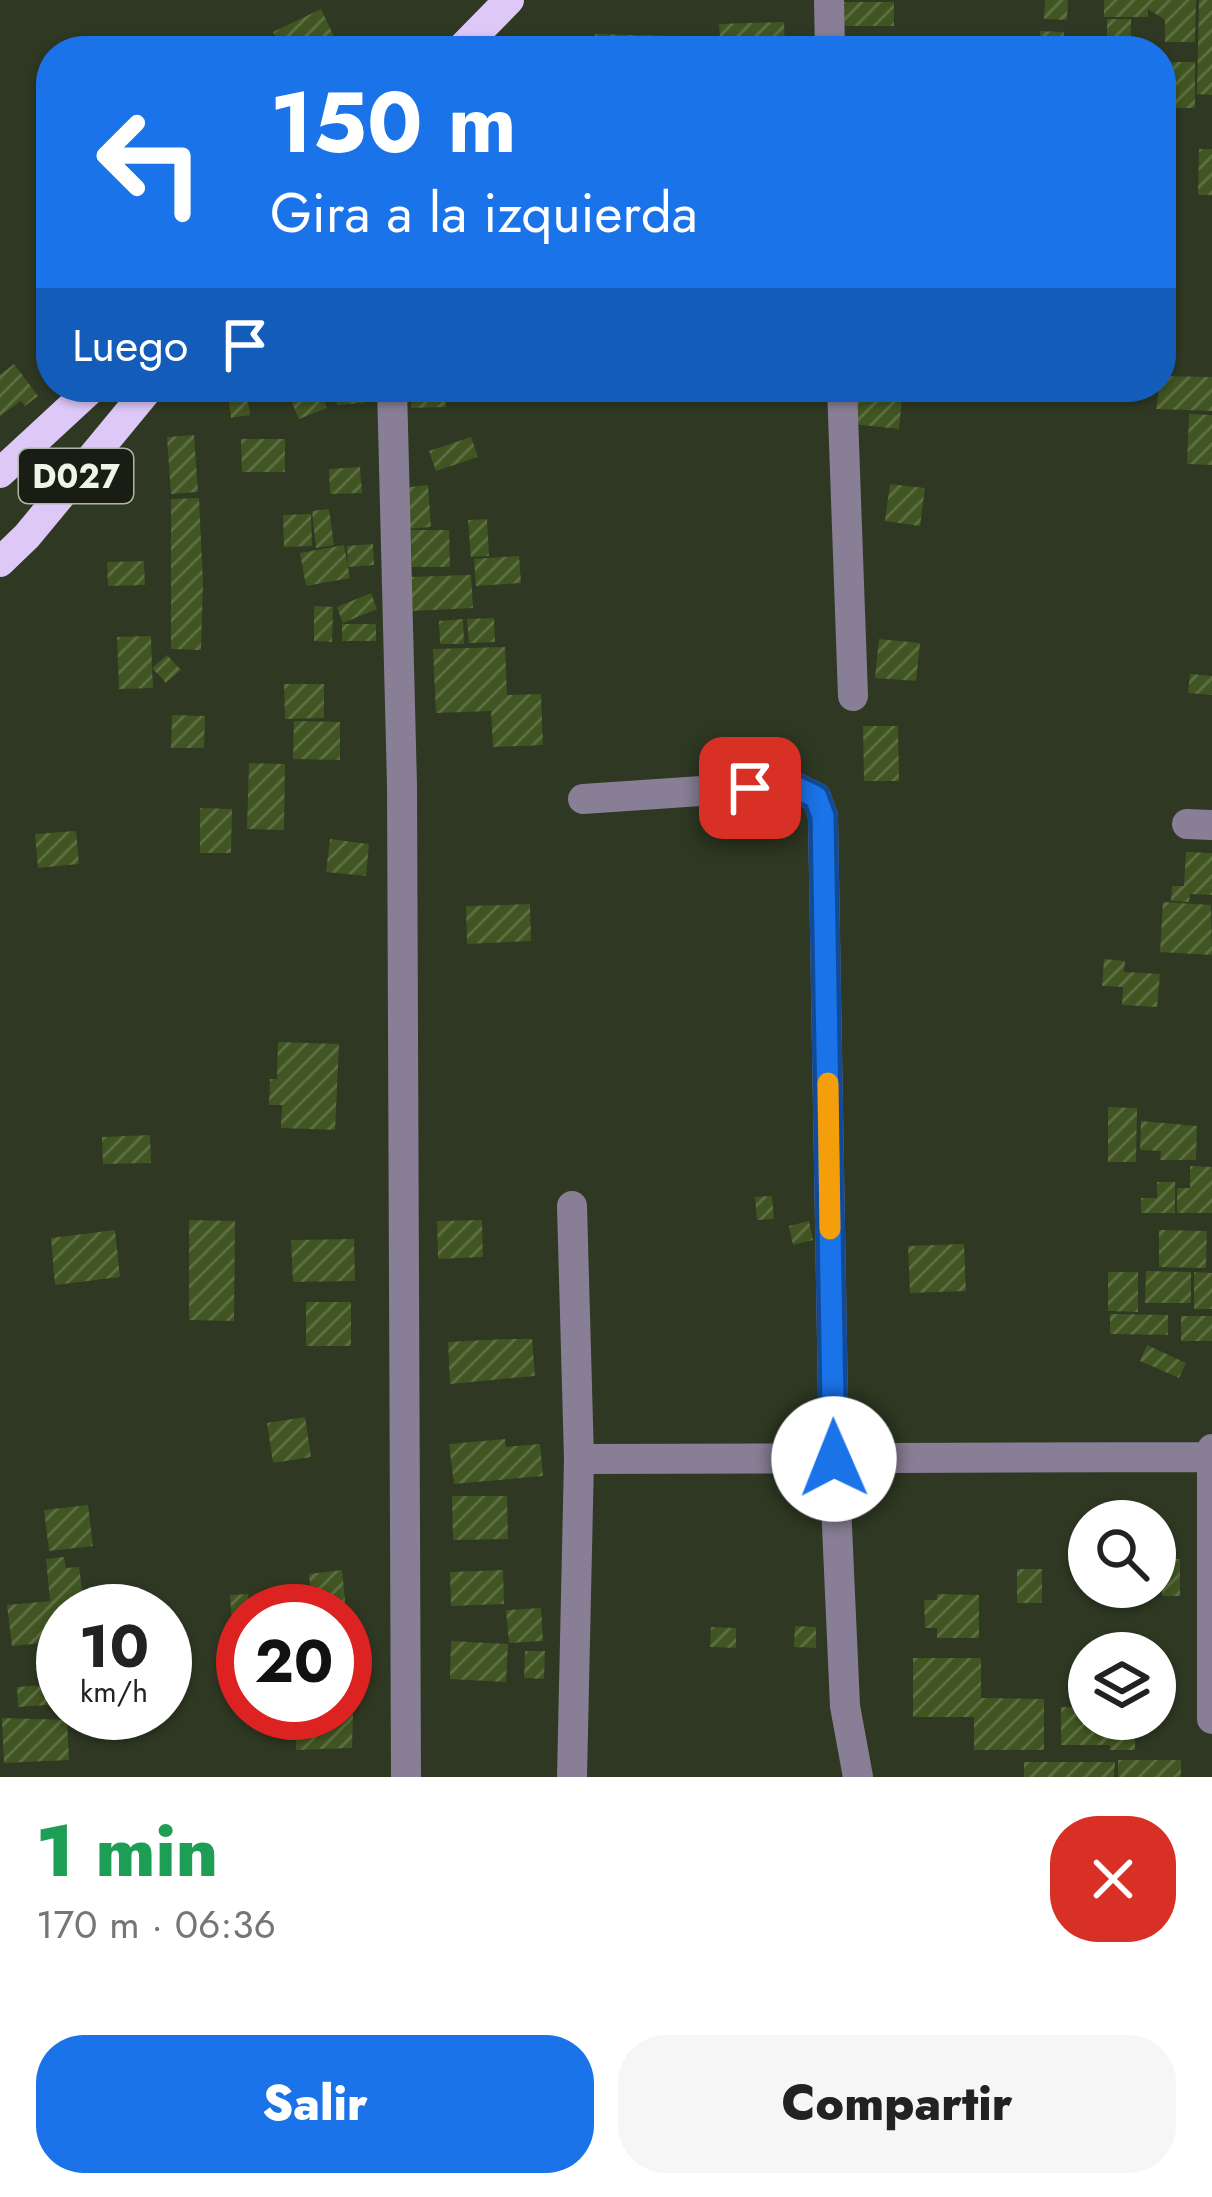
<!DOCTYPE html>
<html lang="es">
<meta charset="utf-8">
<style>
body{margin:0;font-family:Jost,sans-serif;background:#f6f6f6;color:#222;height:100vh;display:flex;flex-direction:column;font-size:45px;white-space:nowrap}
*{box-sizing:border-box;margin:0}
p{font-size:39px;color:#767676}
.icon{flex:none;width:66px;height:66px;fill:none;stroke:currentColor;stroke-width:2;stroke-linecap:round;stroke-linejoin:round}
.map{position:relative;height:1777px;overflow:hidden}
.drawer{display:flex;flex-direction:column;background:#fff;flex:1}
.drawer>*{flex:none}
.guide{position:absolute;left:36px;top:36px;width:1140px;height:366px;border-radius:48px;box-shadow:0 3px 9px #0004;background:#1a73e8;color:#fff;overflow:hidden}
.buttons{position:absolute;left:1068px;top:1500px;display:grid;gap:24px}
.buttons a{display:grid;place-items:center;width:108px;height:108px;border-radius:50%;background:#fff;box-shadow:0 3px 9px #0004;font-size:60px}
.speed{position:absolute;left:36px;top:1584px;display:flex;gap:24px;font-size:60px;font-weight:700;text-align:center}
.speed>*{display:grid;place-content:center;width:156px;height:156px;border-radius:50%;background:#fff;box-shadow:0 3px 9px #0004;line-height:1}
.speed small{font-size:30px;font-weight:400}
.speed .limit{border:18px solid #d22;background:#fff;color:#111}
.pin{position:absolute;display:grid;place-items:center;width:102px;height:102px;color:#fff;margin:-51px;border-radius:24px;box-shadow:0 6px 18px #0006}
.me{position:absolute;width:132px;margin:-66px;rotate:359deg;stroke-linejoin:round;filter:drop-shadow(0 0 9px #0008)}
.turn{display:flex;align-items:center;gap:42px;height:252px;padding:0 36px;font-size:54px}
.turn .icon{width:156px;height:156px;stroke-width:2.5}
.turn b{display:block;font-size:84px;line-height:102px}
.then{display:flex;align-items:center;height:114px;padding:0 36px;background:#0003;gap:24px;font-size:45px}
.round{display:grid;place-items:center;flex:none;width:126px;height:126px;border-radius:48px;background:#f6f6f6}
.summary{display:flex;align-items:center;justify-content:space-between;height:204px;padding:0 36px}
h1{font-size:72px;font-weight:800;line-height:90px;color:#1e9e55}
.button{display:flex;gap:24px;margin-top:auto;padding:24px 36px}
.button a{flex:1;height:138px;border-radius:48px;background:#1a73e8;color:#fff;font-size:48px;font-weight:800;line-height:138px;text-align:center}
.button a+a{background:#f6f6f6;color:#222}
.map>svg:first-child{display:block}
.building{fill:url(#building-hatch)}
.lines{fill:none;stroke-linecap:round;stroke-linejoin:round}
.minor{stroke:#887e95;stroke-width:30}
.major{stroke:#ddc8f7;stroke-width:30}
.route-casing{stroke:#114b97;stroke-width:30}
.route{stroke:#1a73e8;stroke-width:21}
.slow{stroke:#f59e0b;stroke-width:21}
.labels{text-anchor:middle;stroke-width:9;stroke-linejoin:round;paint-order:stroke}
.shield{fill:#191d14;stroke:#afb5a8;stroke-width:3}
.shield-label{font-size:33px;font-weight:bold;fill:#eff6e8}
</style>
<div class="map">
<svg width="1212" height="1777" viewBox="0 0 1212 1777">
<defs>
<pattern id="building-hatch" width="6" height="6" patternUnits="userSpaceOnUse" patternTransform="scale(3)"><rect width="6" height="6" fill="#415522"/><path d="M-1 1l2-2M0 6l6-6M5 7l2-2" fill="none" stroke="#5d6e42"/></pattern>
</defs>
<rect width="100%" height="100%" fill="#2e3822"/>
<path class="building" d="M1045 0H1068L1067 20 1044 19Z
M1104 0H1196L1195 42H1165V20L1148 9V17H1104Z
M1199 0H1212V95L1197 94Z
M841 2H894V26H841Z
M321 9 341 51H282L273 32Z
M1107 19H1131V51H1107Z
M784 22 785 51H721L719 24Z
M1040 31 1064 32 1063 51H1040Z
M595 34 675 36V51H595Z
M1164 62H1195V108H1163Z
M1199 149H1212V195H1198Z
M14 364 38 396 25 406 21 401 0 416V375Z
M1161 376 1212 377V411L1156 409Z
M227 387H246L250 415 231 418Z
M285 387H319L327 408 299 419Z
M336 387H363L364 403 337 405Z
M411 387H446V407L411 408Z
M855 387H903L899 429 852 424Z
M1189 414 1212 415V465L1187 464Z
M194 435 198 492 171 494 167 437Z
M471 437 478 457 436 471 429 451Z
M241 439H285V472H242Z
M360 467 362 493 330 494 329 469Z
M890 484 925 488 920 526 885 521Z
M428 485 431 527 406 529 402 488Z
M199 498 203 582 201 650 171 649V499Z
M329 509 334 545 316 548 312 511Z
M311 514 312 546 284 547 283 515Z
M487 519 489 556 471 557 468 520Z
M411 530H449L450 567H412Z
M373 544 374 565 348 567 347 546Z
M344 545 350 578 306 586 300 553Z
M519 556 521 583 476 586 474 559Z
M144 561 145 585 108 586 107 562Z
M471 575 473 608 411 611 410 577Z
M371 593 377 609 343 623 337 607Z
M314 606 333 607 332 642 314 641Z
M494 618 495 642 469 643 467 619Z
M463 619 464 644H440L439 621Z
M342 624H376V641H342Z
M151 636 152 668 167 655 181 670 166 683 152 668 153 688 119 689 117 637Z
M879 639 920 643 916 681 875 678Z
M505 647 507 695 541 694 543 745 493 747 491 711 436 713 433 649Z
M1190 674 1212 676V695L1188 693Z
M284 684H324V718L285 719Z
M172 715 205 716 204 748H171Z
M294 721 340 722V760L293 759Z
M863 726H898L899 781H864Z
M249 763 285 764 284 830 247 829Z
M200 808 232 809 231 853H200Z
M76 831 79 864 38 868 35 834Z
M330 839 369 844 366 876 326 872Z
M1186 852 1212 853V895L1190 894 1189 902 1171 901 1172 886H1184Z
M1163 902 1211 905 1212 955 1160 952Z
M530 904 531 941 467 944 466 906Z
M1104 959 1125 961 1124 972 1160 974 1157 1007 1122 1005 1123 987 1102 986Z
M278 1042 339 1044 335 1130 281 1128 282 1105H269L270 1079H277Z
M1108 1107 1137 1108 1136 1162H1108Z
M1141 1121 1197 1126 1196 1160H1160L1161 1151 1140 1150Z
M150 1135 151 1163 103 1164 102 1137Z
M1190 1166 1212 1167V1213H1177V1188H1190Z
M1157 1182H1175V1213H1141V1198H1157Z
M772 1196 774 1219 757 1220 755 1197Z
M189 1220 235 1221 234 1321 189 1320Z
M482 1220 483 1257 438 1259 437 1221Z
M809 1221 813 1240 793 1245 789 1226Z
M115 1230 120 1277 55 1285 51 1238Z
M1159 1230 1207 1231 1206 1268 1159 1267Z
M354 1239 355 1281 293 1282 291 1240Z
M964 1244 966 1291 910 1293 908 1246Z
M1146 1271 1191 1272V1303H1145Z
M1108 1272H1138V1312L1108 1311Z
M1194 1272 1212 1273V1309H1194Z
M306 1302H351V1346H306Z
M1110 1314 1168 1315V1335L1110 1334Z
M1181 1316H1212V1341H1181Z
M505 1339H532L535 1376 450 1384 448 1342Z
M1147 1345 1186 1363 1179 1378 1140 1361Z
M305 1417 311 1457 273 1463 267 1423Z
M505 1439 506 1447 540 1444 543 1476 454 1484 449 1444Z
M452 1496H507L508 1539 453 1540Z
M88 1505 93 1546 49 1551 44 1510Z
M64 1557 66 1568 79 1567 85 1611H63V1641L12 1646 7 1605 50 1601 46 1559Z
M1162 1559H1180V1596H1162Z
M1017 1569H1042V1603H1017Z
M342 1570 346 1611H313L309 1574Z
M503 1570 504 1604 451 1606 450 1572Z
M248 1594 249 1611H243V1635L233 1636 230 1595Z
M937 1594 979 1595V1638H937V1628H925L924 1600H937Z
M541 1608 543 1641 509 1643 506 1610Z
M795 1626 816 1627V1648L794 1647Z
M711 1627 736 1628V1648L710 1647Z
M451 1641 508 1644 506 1682 450 1679Z
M525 1651H545L544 1679 524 1678Z
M913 1658H981V1698L1044 1699V1750H974V1717H913Z
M63 1684 62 1704 18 1707 17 1687Z
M1061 1707 1089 1708V1719H1135V1750H1110V1745H1061Z
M353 1712 352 1748 296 1750V1736H284L285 1713Z
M2 1718 67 1720 69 1760 4 1763Z
M1118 1760H1181V1777H1118Z
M1024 1762H1115L1114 1777H1024Z"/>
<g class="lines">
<path class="minor" d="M829 0 830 51
M392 387 402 785 406 1777
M842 387 853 696
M583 799 791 785 816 797 823 816 834 1459 845 1706 858 1777
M1187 824 1212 825
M572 1206 579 1459 572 1777
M1212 1449V1719
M579 1459 1212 1457"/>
<path class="major" d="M459 51 509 0
M0 473 93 387
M0 562 27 536 150 387"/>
</g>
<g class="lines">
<g class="route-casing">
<path id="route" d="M750 788 791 785 816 797 823 816 834 1459"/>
</g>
<use href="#route" class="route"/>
<path class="slow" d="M828 1083 830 1229"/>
</g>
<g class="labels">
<rect class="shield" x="19" y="449" width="114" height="54" rx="9"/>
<g class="shield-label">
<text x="76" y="488">D027</text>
</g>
</g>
</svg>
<div class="buttons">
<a><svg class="icon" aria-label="search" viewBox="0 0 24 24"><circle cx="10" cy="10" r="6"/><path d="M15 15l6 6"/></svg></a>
<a><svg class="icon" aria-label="layers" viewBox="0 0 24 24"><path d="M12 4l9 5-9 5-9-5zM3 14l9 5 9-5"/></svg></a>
</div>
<div class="speed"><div>10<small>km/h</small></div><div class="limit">20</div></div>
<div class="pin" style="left:750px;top:788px;background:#d93025"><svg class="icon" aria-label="arrive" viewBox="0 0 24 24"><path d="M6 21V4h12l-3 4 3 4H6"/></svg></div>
<svg class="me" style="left:834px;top:1459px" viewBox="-20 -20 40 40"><circle r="19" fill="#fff"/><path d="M0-13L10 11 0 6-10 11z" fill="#1a73e8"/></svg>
<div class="guide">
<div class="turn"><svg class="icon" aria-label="left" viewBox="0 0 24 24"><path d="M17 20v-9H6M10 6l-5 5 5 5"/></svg><div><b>150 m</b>Gira a la izquierda</div></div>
<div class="then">Luego<svg class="icon" aria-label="arrive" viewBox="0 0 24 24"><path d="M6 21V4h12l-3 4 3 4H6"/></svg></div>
</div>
</div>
<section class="drawer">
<div class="summary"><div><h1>1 min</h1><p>170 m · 06:36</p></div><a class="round" style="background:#d93025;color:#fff"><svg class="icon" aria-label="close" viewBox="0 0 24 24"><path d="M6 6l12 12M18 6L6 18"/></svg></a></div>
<div class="button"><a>Salir</a><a>Compartir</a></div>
</section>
